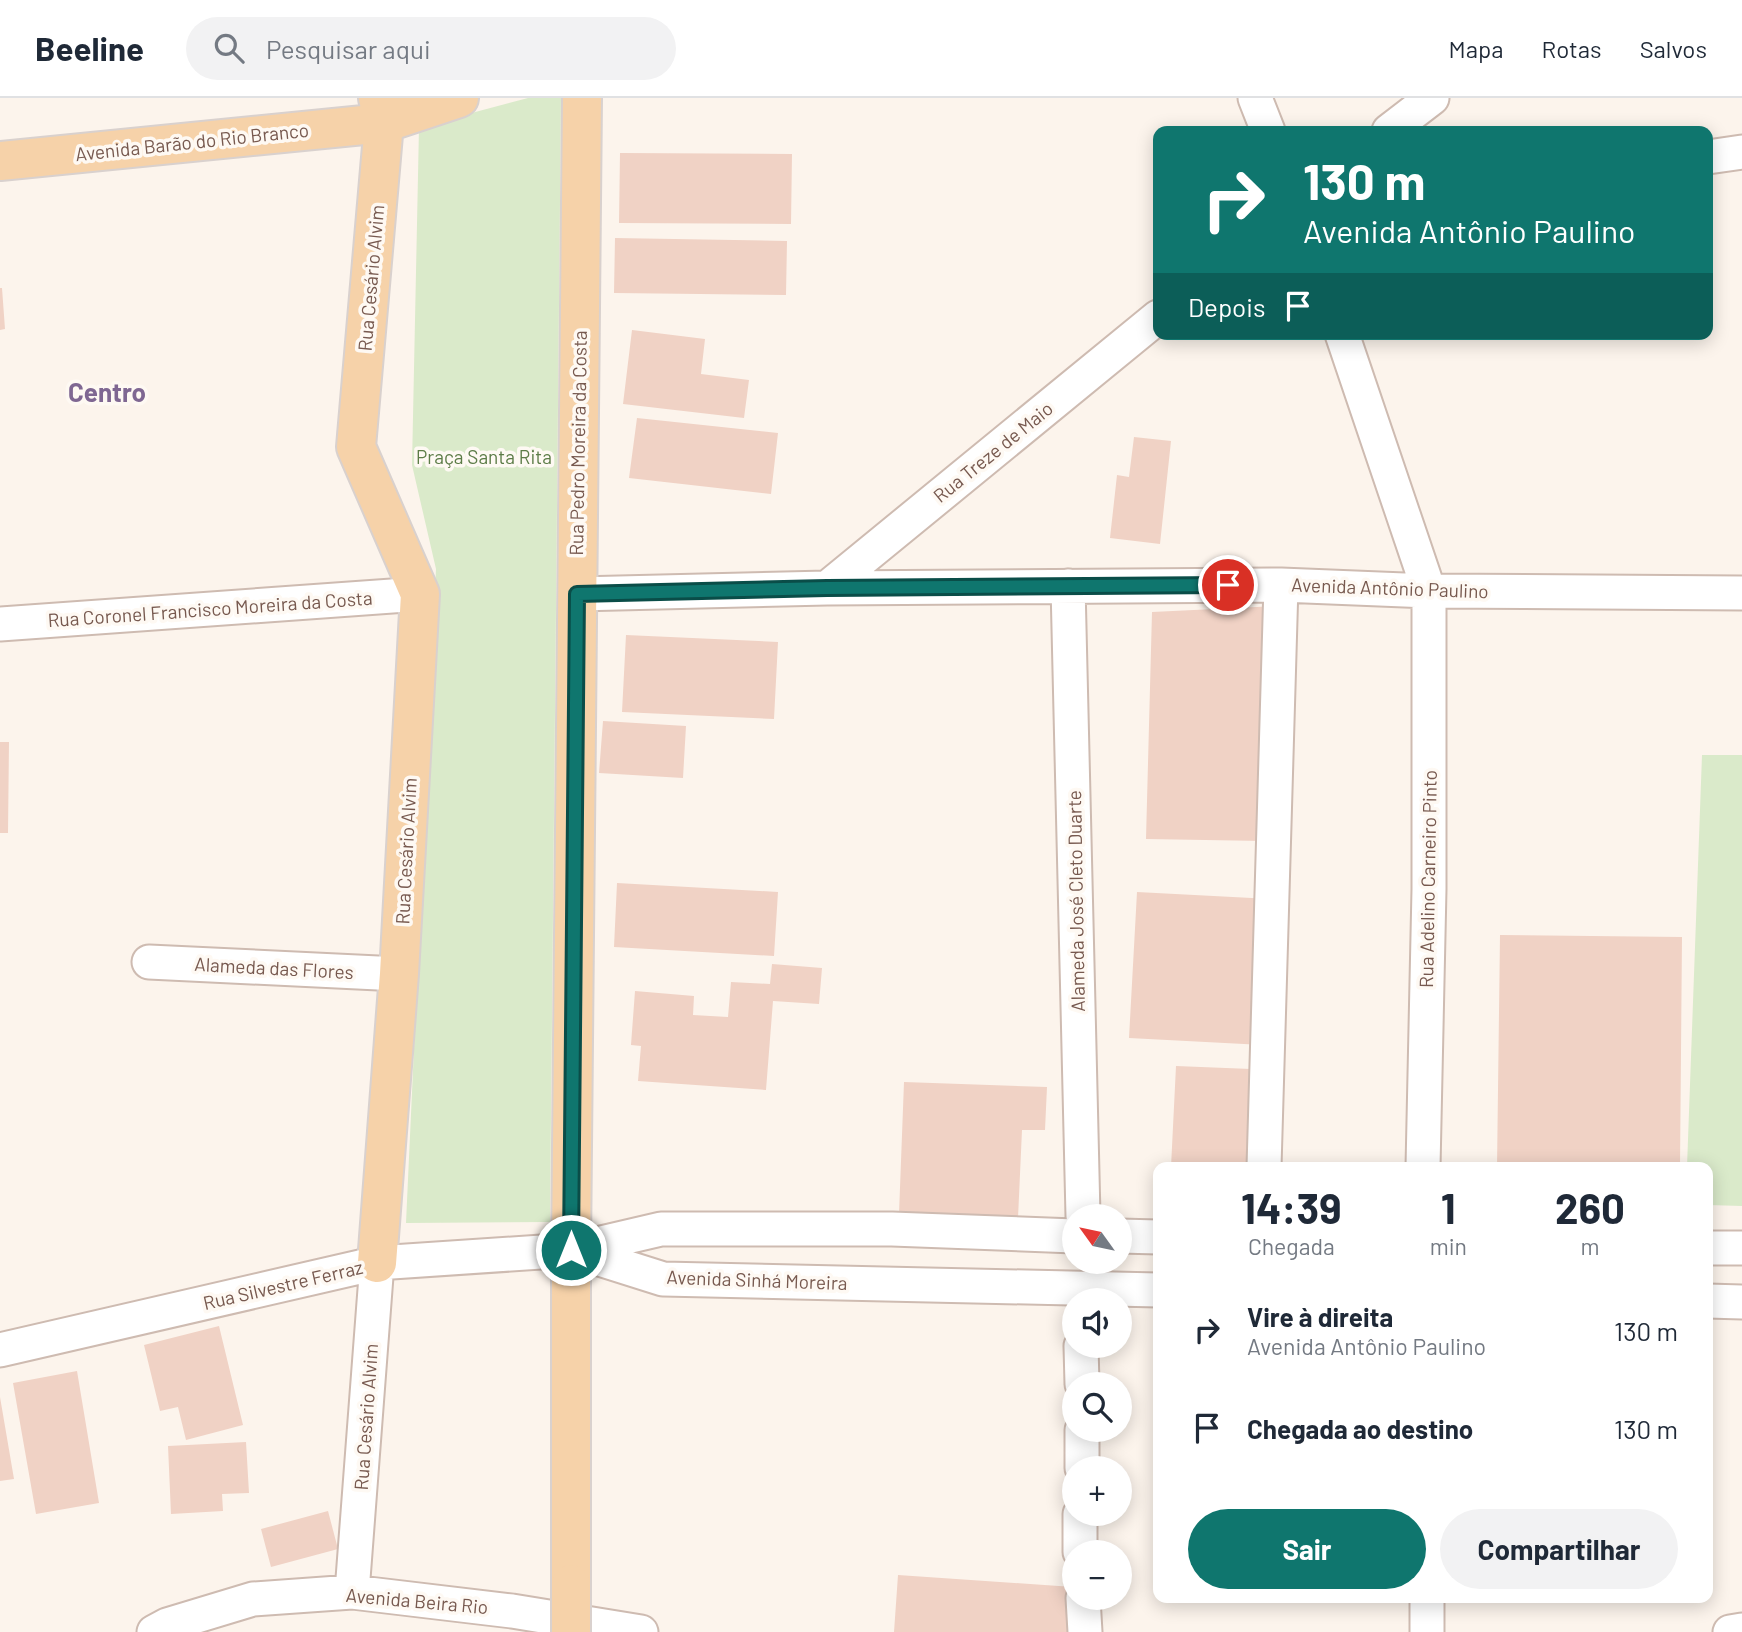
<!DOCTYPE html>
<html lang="pt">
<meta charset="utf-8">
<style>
body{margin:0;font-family:Barlow,sans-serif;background:#f2f2f3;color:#1f2937;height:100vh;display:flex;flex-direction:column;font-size:26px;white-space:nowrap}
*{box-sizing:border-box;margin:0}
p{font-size:23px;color:#747a83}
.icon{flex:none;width:38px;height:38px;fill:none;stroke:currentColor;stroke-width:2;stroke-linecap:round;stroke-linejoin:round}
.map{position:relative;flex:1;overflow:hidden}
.panel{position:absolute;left:1153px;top:1064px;width:560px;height:441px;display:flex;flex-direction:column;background:#fff;border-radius:14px;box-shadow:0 4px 18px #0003}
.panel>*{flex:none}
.hud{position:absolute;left:1153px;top:28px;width:560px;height:214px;border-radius:14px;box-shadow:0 4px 18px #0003;background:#0f766e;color:#fff;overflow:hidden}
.needle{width:46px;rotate:303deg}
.tools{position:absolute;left:1062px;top:1106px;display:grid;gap:14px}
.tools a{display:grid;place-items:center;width:70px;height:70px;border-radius:50%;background:#fff;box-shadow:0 4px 18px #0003;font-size:35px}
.pin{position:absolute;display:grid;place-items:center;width:60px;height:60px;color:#fff;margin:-30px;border:4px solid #fff;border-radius:50%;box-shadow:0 2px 7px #0007}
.me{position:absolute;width:77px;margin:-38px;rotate:0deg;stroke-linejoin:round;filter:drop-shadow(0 0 5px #0008)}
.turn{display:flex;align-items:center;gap:24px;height:147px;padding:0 35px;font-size:32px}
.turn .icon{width:91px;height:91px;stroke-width:2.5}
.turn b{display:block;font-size:49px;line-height:60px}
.then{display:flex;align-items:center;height:66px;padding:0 35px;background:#0003;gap:14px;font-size:26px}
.eta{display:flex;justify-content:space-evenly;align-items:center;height:119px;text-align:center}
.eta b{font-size:42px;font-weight:700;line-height:49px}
.primary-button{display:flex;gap:14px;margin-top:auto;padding:14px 35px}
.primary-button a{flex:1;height:80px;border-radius:42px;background:#0f766e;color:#fff;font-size:28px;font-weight:700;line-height:80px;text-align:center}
.primary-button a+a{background:#f2f2f3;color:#1f2937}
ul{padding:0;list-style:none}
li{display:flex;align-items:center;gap:21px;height:98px;padding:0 35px}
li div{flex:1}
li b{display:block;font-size:26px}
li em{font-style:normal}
header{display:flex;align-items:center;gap:42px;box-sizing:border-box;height:98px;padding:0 35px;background:#fff;border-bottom:2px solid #e0e1e3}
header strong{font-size:33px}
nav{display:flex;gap:38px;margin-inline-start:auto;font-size:24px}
.search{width:490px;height:63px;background:#f2f2f3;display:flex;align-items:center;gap:18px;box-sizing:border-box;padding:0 24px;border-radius:38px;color:#747a83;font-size:26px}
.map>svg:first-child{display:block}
.green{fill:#daeaca}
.building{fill:#f0d2c5}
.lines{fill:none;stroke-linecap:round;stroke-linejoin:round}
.minor-casing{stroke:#cebbb1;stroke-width:37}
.major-casing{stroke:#d9d1ce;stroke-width:42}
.minor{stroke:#fff;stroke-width:33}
.major{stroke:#f6d2a9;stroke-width:38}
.major-bridge-casing{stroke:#d9d1ce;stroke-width:42;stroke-linecap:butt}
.major-bridge{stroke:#f6d2a9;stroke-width:38}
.route-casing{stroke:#0a4d48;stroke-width:18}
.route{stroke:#0f766e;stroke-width:12}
.labels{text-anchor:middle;stroke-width:7;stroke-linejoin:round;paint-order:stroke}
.street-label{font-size:19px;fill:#77594f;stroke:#fef9f3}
.park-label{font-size:19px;fill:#5c7c47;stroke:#fef9f3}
.district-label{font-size:26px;font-weight:bold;fill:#7f6792;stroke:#fef9f3}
</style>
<header>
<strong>Beeline</strong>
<div class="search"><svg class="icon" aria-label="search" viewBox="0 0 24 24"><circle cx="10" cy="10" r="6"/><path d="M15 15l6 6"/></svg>Pesquisar aqui</div>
<nav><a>Mapa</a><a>Rotas</a><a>Salvos</a></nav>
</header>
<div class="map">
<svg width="1742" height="1534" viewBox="0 0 1742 1534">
<rect width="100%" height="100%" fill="#fcf4ec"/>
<path class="green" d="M528 0H561L550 1124 406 1125 436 471 412 367 419 29Z
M1702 657H1742V1108L1708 1107V1069H1687Z"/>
<path class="building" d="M620 55 792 56 791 126 619 125Z
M615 140 787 143 786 197 614 195Z
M0 190H2L5 231 0 232Z
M632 232 705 241 701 276 749 282 744 320 623 306Z
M637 320 778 335 771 396 629 380Z
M1134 339 1171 343 1160 446 1110 440 1117 377 1129 379Z
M1277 508 1264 743 1146 741 1152 514Z
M626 537 778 544 774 621 622 614Z
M603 623 686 628 683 680 599 675Z
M0 644H9L8 735H0Z
M617 785 778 794 774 858 614 849Z
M1137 794 1271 801 1263 947 1129 940Z
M1500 837 1682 839 1680 1069H1497Z
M772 866 822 870 819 906 773 903 766 992 638 983 641 948 631 947 635 893 694 898 693 917 728 919 731 884 770 886Z
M1176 968 1251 971 1247 1069H1171Z
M904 984 1047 989 1045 1032H1022L1018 1120 899 1116Z
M219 1228 243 1327 186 1342 178 1309 160 1313 144 1247Z
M77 1273 99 1405 36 1416 13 1285Z
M0 1299 14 1381 0 1383Z
M246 1344 249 1395 222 1396 223 1413 171 1416 168 1348Z
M328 1413 338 1451 271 1469 261 1431Z
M898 1477 1073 1489 1070 1534H894Z"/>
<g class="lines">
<g class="minor-casing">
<path id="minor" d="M1255 0 1268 33
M1389 33 1432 0
M1708 59 1742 54
M1342 236 1429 493V791L1423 1069
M1068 488 1083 1118
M827 490 1158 219
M577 496 827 490 1281 487 1429 493 1742 495
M0 526 420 496
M149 864 399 876
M1264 1069 1281 487
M1120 1138 1158 1139
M1708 1150H1742
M571 1152 663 1181 1158 1192
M1708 1203 1742 1204
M1081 1248 1082 1286
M0 1252 377 1165 571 1152 661 1131H892L1074 1138
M1082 1332V1370
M1080 1416V1454
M352 1494 377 1165
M1083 1500 1085 1534
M1427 1500V1534
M154 1534 167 1527 253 1501 352 1494 512 1513 641 1534
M1730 1534 1742 1532"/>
</g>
<g class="major-casing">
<path id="major" d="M0 63 384 25 459 0
M377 1165 399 876 420 496 356 349 384 25 378 0
M571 1486V1152L582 0"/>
</g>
<use href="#minor" class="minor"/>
<use href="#major" class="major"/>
<g class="major-bridge-casing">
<path id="major-bridge" d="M571 1486V1534"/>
</g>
<use href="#major-bridge" class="major-bridge"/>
</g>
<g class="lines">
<g class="route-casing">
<path id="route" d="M571 1152 577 496 827 490 1228 487"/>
</g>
<use href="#route" class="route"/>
</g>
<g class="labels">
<g class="street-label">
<text transform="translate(192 44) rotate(-6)" y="7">Avenida Barão do Rio Branco</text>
<text transform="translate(371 180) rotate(-85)" y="7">Rua Cesário Alvim</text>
<text transform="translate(578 345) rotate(-89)" y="7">Rua Pedro Moreira da Costa</text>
<text transform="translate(993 354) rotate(-39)" y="7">Rua Treze de Maio</text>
<text transform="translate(1390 490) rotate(2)" y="7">Avenida Antônio Paulino</text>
<text transform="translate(210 511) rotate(-4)" y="7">Rua Coronel Francisco Moreira da Costa</text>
<text transform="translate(406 753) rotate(-87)" y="7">Rua Cesário Alvim</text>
<text transform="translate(1428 781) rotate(-89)" y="7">Rua Adelino Carneiro Pinto</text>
<text transform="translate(1076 803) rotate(-91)" y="7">Alameda José Cleto Duarte</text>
<text transform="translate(274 870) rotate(3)" y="7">Alameda das Flores</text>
<text transform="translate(757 1182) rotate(2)" y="7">Avenida Sinhá Moreira</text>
<text transform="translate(283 1187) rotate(-13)" y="7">Rua Silvestre Ferraz</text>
<text transform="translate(366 1319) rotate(-86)" y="7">Rua Cesário Alvim</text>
<text transform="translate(417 1503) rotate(5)" y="7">Avenida Beira Rio</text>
</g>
<g class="park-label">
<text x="484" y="366">Praça Santa Rita</text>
</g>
<g class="district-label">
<text x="107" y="304">Centro</text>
</g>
</g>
</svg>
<div class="tools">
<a><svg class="needle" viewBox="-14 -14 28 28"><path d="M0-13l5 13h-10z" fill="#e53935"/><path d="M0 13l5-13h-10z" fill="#747a83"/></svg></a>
<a><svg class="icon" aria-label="sound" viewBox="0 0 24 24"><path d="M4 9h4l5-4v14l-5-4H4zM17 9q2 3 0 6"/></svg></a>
<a><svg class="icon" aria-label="search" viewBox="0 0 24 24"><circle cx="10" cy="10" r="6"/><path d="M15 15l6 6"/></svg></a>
<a>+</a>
<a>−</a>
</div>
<div class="pin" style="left:1228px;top:487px;background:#d93025"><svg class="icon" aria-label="arrive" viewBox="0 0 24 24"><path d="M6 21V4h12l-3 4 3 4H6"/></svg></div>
<svg class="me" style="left:571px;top:1152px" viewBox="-20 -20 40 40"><circle r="17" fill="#0f766e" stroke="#fff" stroke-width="3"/><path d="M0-11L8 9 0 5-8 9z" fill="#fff"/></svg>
<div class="hud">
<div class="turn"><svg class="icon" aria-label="right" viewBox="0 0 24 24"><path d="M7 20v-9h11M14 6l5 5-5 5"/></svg><div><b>130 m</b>Avenida Antônio Paulino</div></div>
<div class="then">Depois<svg class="icon" aria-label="arrive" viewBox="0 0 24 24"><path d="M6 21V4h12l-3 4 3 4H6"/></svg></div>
</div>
<section class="panel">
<div class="eta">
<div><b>14:39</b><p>Chegada</p></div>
<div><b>1</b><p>min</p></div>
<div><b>260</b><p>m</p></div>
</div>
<ul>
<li><svg class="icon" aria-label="right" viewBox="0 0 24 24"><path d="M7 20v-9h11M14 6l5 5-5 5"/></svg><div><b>Vire à direita</b><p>Avenida Antônio Paulino</p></div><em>130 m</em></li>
<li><svg class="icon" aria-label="arrive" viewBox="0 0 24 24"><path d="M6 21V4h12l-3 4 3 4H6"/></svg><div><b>Chegada ao destino</b></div><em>130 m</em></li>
</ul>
<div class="primary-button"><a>Sair</a><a>Compartilhar</a></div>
</section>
</div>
